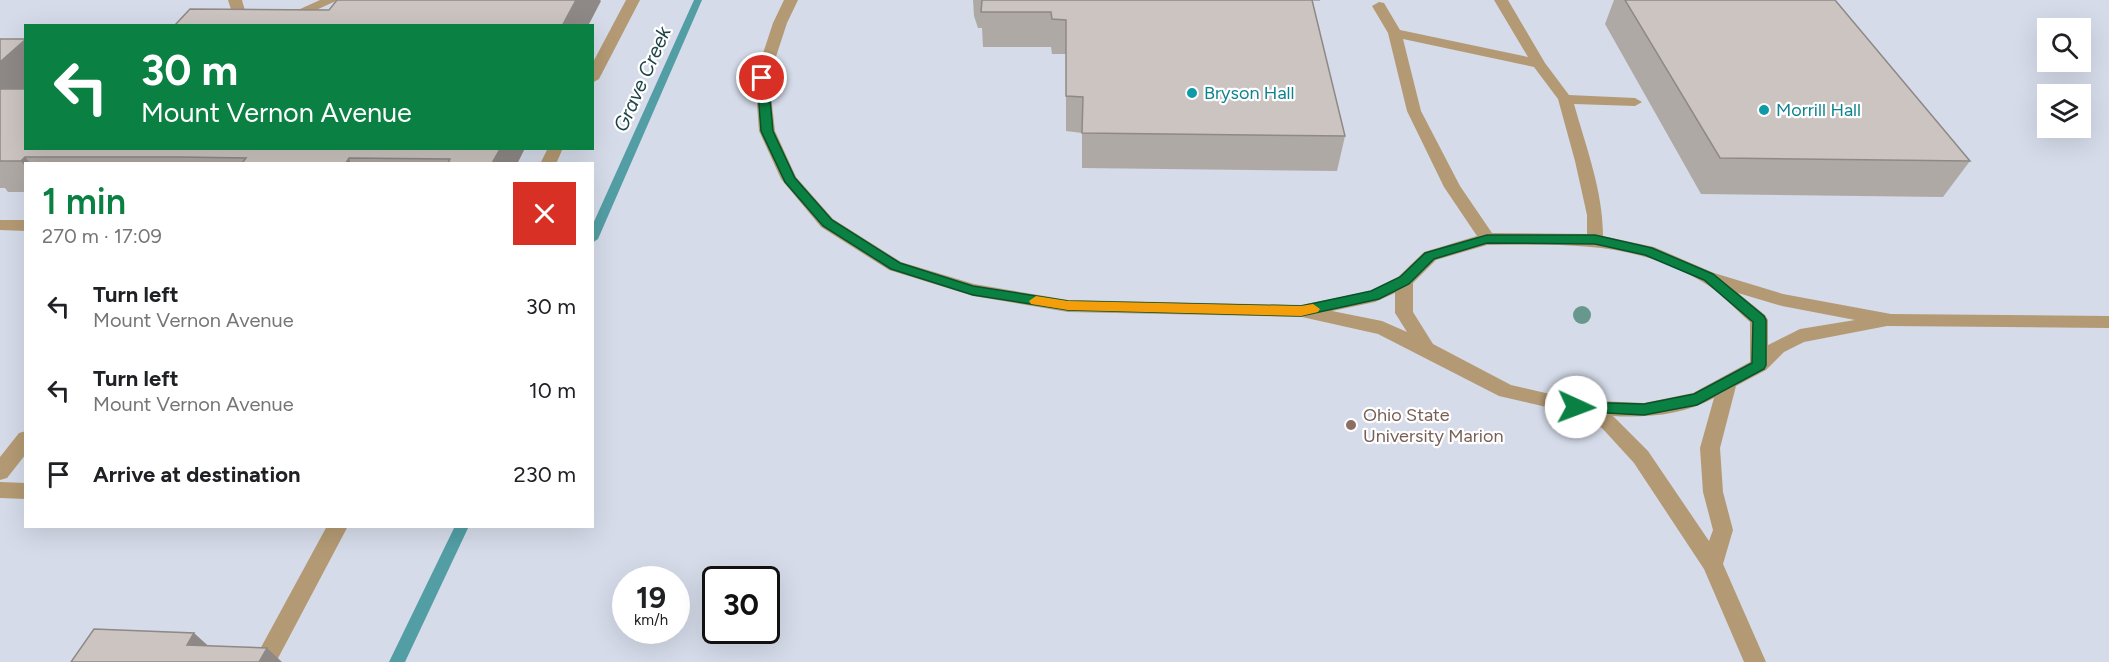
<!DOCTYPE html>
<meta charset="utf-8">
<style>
body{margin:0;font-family:Figtree,sans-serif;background:#f2f2f2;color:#202124;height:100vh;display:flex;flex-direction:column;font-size:22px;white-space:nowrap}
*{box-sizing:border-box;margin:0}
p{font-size:20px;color:#757577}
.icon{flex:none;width:33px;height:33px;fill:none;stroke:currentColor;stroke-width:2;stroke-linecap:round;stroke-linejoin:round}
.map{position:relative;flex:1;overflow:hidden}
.sheet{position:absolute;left:24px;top:162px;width:570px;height:366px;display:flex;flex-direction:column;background:#fff;border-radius:0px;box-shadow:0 6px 24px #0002}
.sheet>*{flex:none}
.banner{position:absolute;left:24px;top:24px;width:570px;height:126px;border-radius:0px;box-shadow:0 6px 24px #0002;background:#0b8043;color:#fff;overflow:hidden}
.controls{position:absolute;left:2037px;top:18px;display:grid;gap:12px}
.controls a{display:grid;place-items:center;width:54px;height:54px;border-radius:0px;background:#fff;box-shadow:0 6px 24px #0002;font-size:30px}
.speed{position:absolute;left:612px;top:566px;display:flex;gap:12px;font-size:30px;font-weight:700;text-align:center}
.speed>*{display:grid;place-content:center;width:78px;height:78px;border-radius:50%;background:#fff;box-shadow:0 6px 24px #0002;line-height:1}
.speed small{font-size:15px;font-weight:400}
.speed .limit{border:3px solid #111;border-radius:9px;background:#fff;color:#111}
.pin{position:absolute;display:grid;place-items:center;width:51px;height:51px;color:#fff;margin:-26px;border:3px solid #fff;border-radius:50%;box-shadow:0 2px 6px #0007}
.me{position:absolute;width:66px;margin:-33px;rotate:92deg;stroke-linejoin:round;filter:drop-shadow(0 0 4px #0008)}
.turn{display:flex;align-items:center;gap:21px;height:126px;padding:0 18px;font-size:27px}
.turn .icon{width:78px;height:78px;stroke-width:2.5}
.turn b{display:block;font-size:42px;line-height:51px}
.round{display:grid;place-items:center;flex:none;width:63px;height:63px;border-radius:0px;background:#f2f2f2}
.head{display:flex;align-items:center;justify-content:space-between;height:102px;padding:0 18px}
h1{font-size:36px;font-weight:600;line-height:45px;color:#0b8043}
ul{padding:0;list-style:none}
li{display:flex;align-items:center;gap:18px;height:84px;padding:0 18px}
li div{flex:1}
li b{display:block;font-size:22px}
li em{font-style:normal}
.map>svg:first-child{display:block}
.built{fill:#d5dbe9;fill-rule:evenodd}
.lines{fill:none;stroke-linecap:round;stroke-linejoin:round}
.stream{fill:#539ea5;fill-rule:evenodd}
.lane{fill:#b49a74;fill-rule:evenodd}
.street{fill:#b49a74;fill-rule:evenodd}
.tree{fill:#68988d}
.wall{fill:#afa9a5}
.shaded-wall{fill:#8e8986}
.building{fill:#cbc4c0;stroke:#8e8986;stroke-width:1.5}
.route{fill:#0b8043;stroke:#07532c;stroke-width:1.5}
.slow{fill:#f59e0b}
.culture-dot{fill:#0f9aa8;stroke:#fff;stroke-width:2}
.education-dot{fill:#8d6e63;stroke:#fff;stroke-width:2}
.labels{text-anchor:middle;stroke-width:4.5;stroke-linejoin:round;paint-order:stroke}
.culture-label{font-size:18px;fill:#0d838f;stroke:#fff;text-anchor:start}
.education-label{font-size:18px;fill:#785e54;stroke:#fff;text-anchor:start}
.water-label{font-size:20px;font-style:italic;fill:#1f4447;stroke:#fff}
</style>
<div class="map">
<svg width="2109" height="662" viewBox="0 0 2109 662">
<rect width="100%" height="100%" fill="#e4e7ee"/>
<path class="built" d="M0 0H2109V662H0ZM26 26H592V148H26ZM2048 28H2080V62H2048ZM2048 94H2080V128H2048ZM26 164H592V526H26ZM626 579H676V630H626ZM716 579H766V630H716Z"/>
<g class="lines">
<path class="stream" d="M694 0H702L598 239 592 243V226Z
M455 526H469L405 662H389Z"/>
<path class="lane" d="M228 0H242L247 18 257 20 259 23 257 26 236 25Z
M320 0H338L290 22 285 23 278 19Z
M626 0H640L599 79 592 83V64Z
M548 148H563L556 164H540Z
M0 220H26V231L0 230Z
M26 431V454L7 478 0 480V457L19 433Z
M0 482 26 483V499L0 498Z
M327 526H348L276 662H253Z"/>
<path class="street" d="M784 0H798L787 23 769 78 775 131 796 177 833 219 901 262 974 284 1068 300 1301 305 1371 291 1398 277 1424 252 1477 236 1444 187 1407 111 1388 33 1372 6 1379 2 1384 3 1400 30 1528 57 1494 0H1508L1545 63 1569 95 1635 98 1642 102 1635 106 1574 104C1586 147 1603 191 1603 236L1654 247 1714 273 1783 294 1891 314 2109 316V328L1887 326 1804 342 1784 352 1766 370 1736 386 1720 448 1723 492 1733 530 1723 564 1766 662H1744L1704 569 1634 463 1602 428 1576 414 1499 396 1378 334 1302 317 1068 312 973 296 889 270 821 227 781 179 759 131 755 78 773 23ZM1403 39 1534 67 1558 99 1575 161 1587 215V234L1492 233 1460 186 1421 111ZM1487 245C1564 245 1632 240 1701 281 1719 291 1735 309 1750 322V362L1693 393 1644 403 1576 400 1511 385 1433 344 1413 312V283L1436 260ZM1395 293V313L1407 332 1382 321 1332 311 1375 302ZM1738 293 1782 306 1855 320 1800 329 1768 345V320L1765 315ZM1714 398 1700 448 1703 492 1713 530 1709 541 1648 451 1613 416C1646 418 1684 415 1714 398Z"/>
</g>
<circle class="tree" cx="1582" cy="315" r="9"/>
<path class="wall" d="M973 0H1320V1H1312L1345 136 1337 171 1082 168V133L1066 131V54H1052L1051 47H983L982 28H978L974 16Z
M1614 0H1835L1970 161 1943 197 1701 194 1605 24Z
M0 39 26 148H525L517 164H26V192H8L5 188H0Z"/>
<path class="shaded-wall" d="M576 0H600L601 1 588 26H562Z
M26 39V92L0 116V62Z
M495 148H525L517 164H493Z
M25 157 31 164H26V167L21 161Z
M349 158 351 164H346V163Z
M194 633 225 661 187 645Z
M267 648 282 662H259Z"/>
<path class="building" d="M337 0H576L562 26H174L190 9 329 10Z
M982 0H1312L1345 136 1082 133 1083 97 1066 96V20L1052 19 1051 12H981Z
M1625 0H1835L1970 161 1720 158Z
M0 39H26L0 62Z
M0 89H26V148L500 149 492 163H448L450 159 349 158 346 163H242L246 158 180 157H25L21 161H0Z
M94 629 194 633 187 645 267 648 259 662H71Z"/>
<path class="route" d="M762 75 768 78 773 131 795 178 832 220 900 263 973 286 1068 301 1301 306 1371 291 1400 277 1425 253 1487 235H1595L1652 248 1713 274 1764 316 1766 320V365L1764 369 1697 405 1644 415 1570 411 1568 407 1570 403 1576 402 1644 404 1694 394 1752 363 1753 322 1704 280 1645 255 1595 244 1487 243 1434 259 1409 284 1379 299 1301 316 1068 310 973 295 891 269 823 226 785 182 761 131 757 78Z"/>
<path class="slow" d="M1036 296 1068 301 1301 306 1313 304 1320 309 1318 312 1301 316 1068 310 1031 304 1029 301Z"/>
<g class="culture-dot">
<circle cx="1192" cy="93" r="6"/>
<circle cx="1764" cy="110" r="6"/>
</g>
<circle class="education-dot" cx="1351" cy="425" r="6"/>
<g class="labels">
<g class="culture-label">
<text x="1204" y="99">Bryson Hall</text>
<text x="1776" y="116">Morrill Hall</text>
</g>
<g class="education-label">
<text x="1363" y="421">Ohio State<tspan x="1363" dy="21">University Marion</tspan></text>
</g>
<g class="water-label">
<text transform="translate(642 79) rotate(-66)" y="7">Grave Creek</text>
</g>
</g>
</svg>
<div class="controls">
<a><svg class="icon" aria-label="search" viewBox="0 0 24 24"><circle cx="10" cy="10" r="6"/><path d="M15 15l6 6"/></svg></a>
<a><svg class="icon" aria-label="layers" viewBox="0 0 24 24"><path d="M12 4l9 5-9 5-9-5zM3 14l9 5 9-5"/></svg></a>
</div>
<div class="speed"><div>19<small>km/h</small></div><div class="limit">30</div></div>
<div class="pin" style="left:762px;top:78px;background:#d93025"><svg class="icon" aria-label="arrive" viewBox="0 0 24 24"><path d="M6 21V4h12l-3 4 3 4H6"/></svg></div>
<svg class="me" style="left:1576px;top:407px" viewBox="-20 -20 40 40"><circle r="19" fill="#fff"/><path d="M0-13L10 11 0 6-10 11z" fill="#0b8043"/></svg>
<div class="banner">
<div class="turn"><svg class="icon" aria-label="left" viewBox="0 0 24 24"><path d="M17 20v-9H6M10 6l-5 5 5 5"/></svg><div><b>30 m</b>Mount Vernon Avenue</div></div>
</div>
<section class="sheet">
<div class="head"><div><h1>1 min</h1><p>270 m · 17:09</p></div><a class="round" style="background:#d93025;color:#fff"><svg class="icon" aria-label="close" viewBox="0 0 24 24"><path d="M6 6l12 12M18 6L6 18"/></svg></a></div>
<ul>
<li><svg class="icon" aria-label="left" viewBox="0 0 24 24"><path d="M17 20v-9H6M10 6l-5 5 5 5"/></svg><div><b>Turn left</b><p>Mount Vernon Avenue</p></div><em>30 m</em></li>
<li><svg class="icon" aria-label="left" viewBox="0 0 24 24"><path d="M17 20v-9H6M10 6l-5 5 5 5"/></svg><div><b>Turn left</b><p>Mount Vernon Avenue</p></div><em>10 m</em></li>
<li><svg class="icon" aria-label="arrive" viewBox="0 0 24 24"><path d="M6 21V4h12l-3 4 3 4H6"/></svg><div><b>Arrive at destination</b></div><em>230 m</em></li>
</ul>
</section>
</div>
